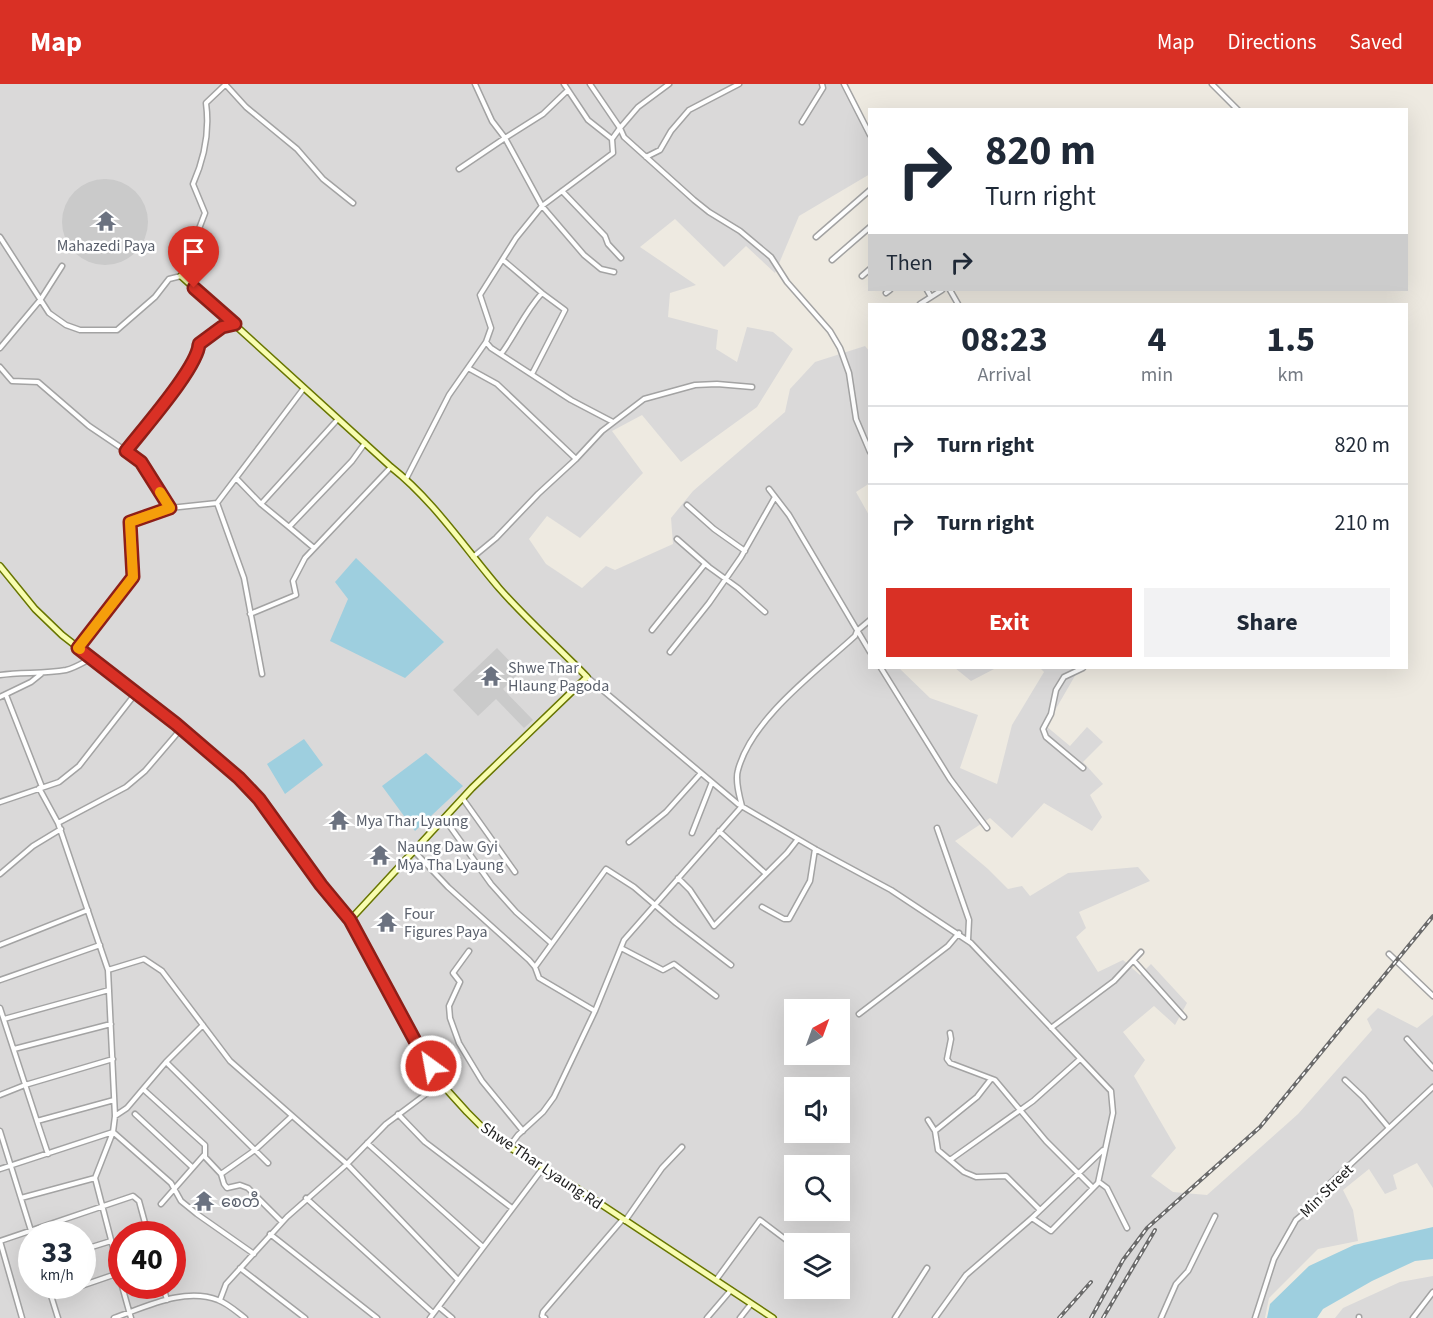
<!DOCTYPE html>
<meta charset="utf-8">
<style>
body{margin:0;font-family:"Source Sans 3","Noto Sans Myanmar",sans-serif;background:#f2f2f3;color:#1f2937;height:100vh;display:flex;flex-direction:column;font-size:22px;white-space:nowrap}
*{box-sizing:border-box;margin:0}
p{font-size:20px;color:#747a83}
.icon{flex:none;width:33px;height:33px;fill:none;stroke:currentColor;stroke-width:2;stroke-linecap:round;stroke-linejoin:round}
.map{position:relative;flex:1;overflow:hidden}
.side{position:absolute;left:868px;top:219px;width:540px;height:366px;display:flex;flex-direction:column;background:#fff;border-radius:0px;box-shadow:0 6px 24px #0002}
.side>*{flex:none}
.top-card{position:absolute;left:868px;top:24px;width:540px;height:183px;border-radius:0px;box-shadow:0 6px 24px #0002;background:#fff;color:#1f2937;overflow:hidden}
.needle{width:39px;rotate:41deg}
.buttons{position:absolute;left:784px;top:915px;display:grid;gap:12px}
.buttons a{display:grid;place-items:center;width:66px;height:66px;border-radius:0px;background:#fff;box-shadow:0 6px 24px #0002;font-size:30px}
.speed{position:absolute;left:18px;top:1137px;display:flex;gap:12px;font-size:30px;font-weight:700;text-align:center}
.speed>*{display:grid;place-content:center;width:78px;height:78px;border-radius:50%;background:#fff;box-shadow:0 6px 24px #0002;line-height:1}
.speed small{font-size:15px;font-weight:400}
.speed .limit{border:9px solid #d22;background:#fff;color:#111}
.pin{position:absolute;display:grid;place-items:center;width:51px;height:51px;color:#fff;margin:-62px -26px;border-radius:50% 50% 50% 0;rotate:-45deg;box-shadow:0 0 6px #0007}
.pin .icon{rotate:45deg}
.me{position:absolute;width:66px;margin:-33px;rotate:328deg;stroke-linejoin:round;filter:drop-shadow(0 0 4px #0008)}
.turn{display:flex;align-items:center;gap:21px;height:126px;padding:0 18px;font-size:27px}
.turn .icon{width:78px;height:78px;stroke-width:2.5}
.turn b{display:block;font-size:42px;line-height:51px}
.then{display:flex;align-items:center;height:57px;padding:0 18px;background:#0003;gap:12px;font-size:22px}
.eta{display:flex;justify-content:space-evenly;align-items:center;height:102px;text-align:center}
.eta b{font-size:36px;font-weight:700;line-height:42px}
.cta{display:flex;gap:12px;margin-top:auto;padding:12px 18px}
.cta a{flex:1;height:69px;border-radius:0px;background:#d93025;color:#fff;font-size:24px;font-weight:700;line-height:69px;text-align:center}
.cta a+a{background:#f2f2f3;color:#1f2937}
ul{padding:0;list-style:none}
li{display:flex;align-items:center;gap:18px;height:78px;padding:0 18px;border-top:2px solid #e0e1e3}
li div{flex:1}
li b{display:block;font-size:22px}
li em{font-style:normal}
header{display:flex;align-items:center;gap:36px;box-sizing:border-box;height:84px;padding:0 30px;background:#d93025;color:#fff}
header strong{font-size:28px}
nav{display:flex;gap:33px;margin-inline-start:auto;font-size:21px}
.map>svg:first-child{display:block}
.residential{fill:#dad9d9;fill-rule:evenodd}
.religious{fill:#cacaca}
.water{fill:#9ecfdf}
.lines{fill:none;stroke-linecap:round;stroke-linejoin:round}
.street-casing{stroke:#a3a3a3;stroke-width:7}
.secondary-casing{stroke:#687600;stroke-width:8}
.street{stroke:#fff;stroke-width:4}
.secondary{stroke:#f8fdb0;stroke-width:5}
.rail-casing{stroke:#6a6a6a;stroke-width:4}
.rail{stroke:#fff;stroke-width:1.5;stroke-dasharray:4.5;stroke-linecap:butt}
.route-casing{stroke:#8d1f18;stroke-width:15}
.route{stroke:#d93025;stroke-width:10}
.slow{stroke:#f59e0b;stroke-width:10}
.labels{text-anchor:middle;stroke-width:5;stroke-linejoin:round;paint-order:stroke}
.worship-label{font-size:16px;fill:#5b616d;stroke:#fff;text-anchor:start}
.street-label{font-size:16px;fill:#1c1c1c;stroke:#fff}
</style>
<header>
<strong>Map</strong>
<nav><a>Map</a><a>Directions</a><a>Saved</a></nav>
</header>
<div class="map">
<svg width="1433" height="1234" viewBox="0 0 1433 1234">
<rect width="100%" height="100%" fill="#eeeae1"/>
<path class="residential" d="M0 0H842L870 55V90L799 132 775 189 746 162 724 183 675 135 640 163 696 201 670 209 668 233 718 246 716 265 737 278 747 243 773 248 793 265 757 323 681 378 642 331 612 347 643 389 580 454 547 432 529 455 546 480 582 504 606 482 615 486 673 460 671 434 693 407 785 328 790 305 815 278 865 262 870 268V399L856 408 870 433V584H899L930 614 978 631 960 684 997 700 1012 641 1044 588 1040 584H1071L1076 590 1046 642 1070 662 1087 643 1103 658 1083 678 1103 700 1090 711 1102 733 1092 747 1044 719 1012 754 990 734 955 757 988 785 1008 805 1022 802 1030 812 1068 789 1138 783 1150 797 1079 828 1086 844 1076 853 1098 888 1123 876 1140 891 1151 880 1187 919 1175 941 1154 922 1123 948 1145 976 1134 992 1176 1064 1151 1092 1173 1108 1207 1111 1298 1030 1372 946 1367 935 1378 924 1417 944 1433 931V1104L1417 1079 1393 1091 1397 1105 1385 1110 1369 1085 1343 1106 1353 1126 1358 1157 1318 1165 1269 1214 1265 1234H0ZM795 926H840V970H795ZM795 1004H840V1048H795ZM795 1082H840V1126H795ZM32 1150H82V1202H32ZM122 1150H172V1202H122ZM795 1160H840V1204H795Z
M955 584H996L971 597Z
M1433 1192V1234H1335L1343 1224 1400 1198Z"/>
<path class="religious" d="M62 138a43 43 0 1 1 86 0a43 43 0 1 1-86 0Z
M497 564 520 588 503 605 533 636 524 644 496 615 478 632 453 606Z"/>
<path class="water" d="M356 474 444 558 405 594 330 557 348 515 335 498Z
M304 655 323 681 285 710 267 680Z
M426 669 463 702 415 747 382 702Z
M1433 1143V1175L1415 1177 1372 1197 1323 1225 1317 1234H1267L1270 1220 1309 1182 1354 1161Z"/>
<g class="lines">
<g class="street-casing">
<path id="street" d="M225 0 246 23 297 65 323 95 353 119
M475 0 492 37 505 54 542 122 584 171 601 185 614 188
M564 0 588 36 612 55
M669 0 638 23 620 44 624 53 694 116 709 128 740 147 771 173 787 198 830 247 840 264 849 289 856 335 870 368
M844 0 870 51
M1212 0 1238 26
M802 38 823 4 822 0
M646 73 660 66 671 47 689 26 739 0
M459 85 505 54 543 30 568 6
M562 107 605 152 608 160 621 174
M0 153 49 229 66 241 80 246H117L155 213 169 195 181 192 205 129 193 100C205 73 210 48 206 19L226 0
M816 153 870 106
M503 176 542 209 565 226 532 290
M832 176 870 143
M862 192 870 185
M927 206 931 213
M950 206 958 220
M886 209 890 206
M920 220 942 206
M486 258 491 264 571 316 613 338
M0 264 41 215 62 182
M501 270C516 250 524 229 542 209
M0 283 12 297 38 298 89 342 126 367 141 378 170 424
M468 284 497 300 576 375
M126 367C142 346 198 283 199 260L222 243 235 240
M236 394 261 420 338 335
M406 395 449 311 486 258 491 244 480 211 516 154 542 122 613 69 612 55 620 44 590 0
M769 405 789 431 870 568
M261 420 289 443
M687 421 714 445 745 467
M677 455 709 483 738 504 765 528
M314 464 289 443 352 377 365 359
M473 473 496 454 538 410 576 375 602 347 644 315 695 301 717 300 752 303
M250 530 296 511 293 497 305 474 391 383
M652 546 705 480
M78 564 133 493 130 438 170 424 217 419
M670 568 709 519 741 473 775 413
M881 584 950 695 987 744
M262 590 244 494 217 419 304 304
M0 591C22 588 44 590 66 586 75 584 84 578 92 574
M587 593 738 720 815 765 891 806 971 859 1111 1007 1113 1029 1098 1099 1051 1147 1032 1134 966 1191 935 1234
M6 611 42 703
M0 613 31 598 41 590
M1083 684 1046 653 1043 645 1051 630 1056 606 1064 593 1083 584
M39 704 58 739 108 886
M463 715 515 788
M0 718 59 698 79 682 136 609
M444 734 491 800 516 828 551 859
M58 739 126 703 145 687 181 645
M937 744 969 836 968 856
M719 747 765 789
M692 749 712 698
M629 758 666 728 701 689
M414 767 448 803 529 876 535 883 539 894 595 927
M0 790 33 762 61 745
M678 794 690 806 714 842 787 769 798 755
M762 823 784 835H789L810 797 815 765
M0 861 88 826
M621 864 663 886 674 880 716 912
M469 867 453 889 460 898 449 922 450 934 459 959 482 997 523 1047
M1389 870 1433 912
M1134 877 1184 933
M535 883 606 785 634 803 676 839 731 881
M0 896 100 861
M0 924 37 1037 114 1016
M859 930 948 862 959 849
M4 935 109 906
M203 941 166 978 143 1005 205 1061V1073L221 1090 224 1100 227 1104 240 1101 248 1104 282 1138
M1051 944 1114 897 1141 868
M950 949 951 955 947 975 950 979 995 996 1046 1057 1093 1104
M1407 955 1433 984
M14 965 111 940
M166 978 268 1079
M1345 996 1363 1013 1389 1044
M0 1011 25 1001 113 975
M135 1030 192 1083
M398 1030 425 1058 512 1124
M115 1032 127 1024 143 1005
M928 1036 935 1047 938 1066 964 1088 976 1093 1006 1092 1040 1126
M37 1037 48 1070
M0 1047 32 1150
M935 1047 977 1013 991 995
M367 1059 483 1163
M509 1063 518 1051 543 1028 554 1013 595 927 624 856 742 722C739 711 735 696 738 686 752 634 817 587 855 552L857 547 870 536
M950 1076 1033 1017 1080 975
M0 1085 113 1048 171 1099 181 1117 197 1130 254 1170
M221 1090 255 1066 292 1032
M1099 1098 1107 1104 1127 1144
M21 1114 95 1094
M306 1114 433 1229
M161 1120 204 1071
M1032 1134 1103 1066
M625 1137 662 1084 682 1063
M270 1150 377 1234
M0 1157 133 1112 139 1117 148 1150
M0 1157 22 1234
M82 1166 111 1157
M240 1184 305 1234
M716 1196 760 1136 789 1158
M122 1198 95 1094 113 1048 115 1032 108 886 144 875 162 887 230 977 347 1080 458 1196
M48 1202 58 1234
M122 1202 131 1234
M163 1202 167 1216
M52 1212 119 1189
M220 1216 226 1200 287 1133 347 1080 386 1040 442 998
M439 1223 452 1234
M1359 1233V1234
M114 1234C146 1223 184 1203 218 1216 227 1219 237 1228 245 1234
M430 1234 543 1084
M545 1234 542 1232 543 1228 623 1135
M707 1234 731 1206
M740 1234 751 1220
M895 1234 927 1184
M1161 1234 1176 1200 1188 1187 1215 1132
M1255 1234 1274 1175 1296 1136 1313 1122 1324 1105 1433 1003
M1413 1234 1433 1208"/>
</g>
<g class="secondary-casing">
<path id="secondary" d="M181 192 391 383C433 416 464 463 499 504 526 535 558 563 587 593L472 704 350 836
M0 482 35 525 62 551 176 640 239 694 259 715 321 802 350 836 420 966 448 1007 467 1028 486 1047 509 1063 575 1103 773 1234"/>
</g>
<use href="#street" class="street"/>
<use href="#secondary" class="secondary"/>
<g class="rail-casing">
<path id="rail" d="M1059 1234 1091 1198
M1091 1234 1123 1176 1147 1144 1260 1043 1433 832
M1103 1234 1155 1146"/>
</g>
<use href="#rail" class="rail"/>
</g>
<g class="lines">
<g class="route-casing">
<path id="route" d="M194 204 235 240 222 243 199 260C198 283 143 345 126 367L141 378 170 424 130 438 133 493 78 564 176 640 239 694 259 715 321 801 350 836 420 966 431 982"/>
</g>
<use href="#route" class="route"/>
<path class="slow" d="M80 565 78 564 133 493 130 438 170 424 160 408"/>
</g>
<defs>
<g id="temple-bare" transform="scale(1.62)"><path d="M0-6L5-2H3V0L6.5 2.5H4V6H1.5V3h-3V6H-4V2.5H-6.5L-3 0V-2H-5Z" fill="#6b7280" stroke="#fff" stroke-width="2.5" paint-order="stroke"/></g>
</defs>
<g fill-rule="evenodd">
<use href="#temple-bare" x="106" y="137"/>
<use href="#temple-bare" x="491" y="592"/>
<use href="#temple-bare" x="339" y="736"/>
<use href="#temple-bare" x="380" y="771"/>
<use href="#temple-bare" x="387" y="838"/>
<use href="#temple-bare" x="204" y="1117"/>
</g>
<g class="labels">
<g class="worship-label">
<text x="106" y="167" text-anchor="middle">Mahazedi Paya</text>
<text x="508" y="589">Shwe Thar<tspan x="508" dy="18">Hlaung Pagoda</tspan></text>
<text x="356" y="742">Mya Thar Lyaung</text>
<text x="397" y="768">Naung Daw Gyi<tspan x="397" dy="18">Mya Tha Lyaung</tspan></text>
<text x="404" y="835">Four<tspan x="404" dy="18">Figures Paya</tspan></text>
<text x="221" y="1123">စေတီ</text>
</g>
<g class="street-label">
<text transform="translate(542 1081) rotate(34)" y="6">Shwe Thar Lyaung Rd</text>
<text transform="translate(1326 1106) rotate(-45)" y="6">Min Street</text>
</g>
</g>
</svg>
<div class="buttons">
<a><svg class="needle" viewBox="-14 -14 28 28"><path d="M0-13l5 13h-10z" fill="#e53935"/><path d="M0 13l5-13h-10z" fill="#747a83"/></svg></a>
<a><svg class="icon" aria-label="sound" viewBox="0 0 24 24"><path d="M4 9h4l5-4v14l-5-4H4zM17 9q2 3 0 6"/></svg></a>
<a><svg class="icon" aria-label="search" viewBox="0 0 24 24"><circle cx="10" cy="10" r="6"/><path d="M15 15l6 6"/></svg></a>
<a><svg class="icon" aria-label="layers" viewBox="0 0 24 24"><path d="M12 4l9 5-9 5-9-5zM3 14l9 5 9-5"/></svg></a>
</div>
<div class="speed"><div>33<small>km/h</small></div><div class="limit">40</div></div>
<div class="pin" style="left:194px;top:204px;background:#d93025"><svg class="icon" aria-label="arrive" viewBox="0 0 24 24"><path d="M6 21V4h12l-3 4 3 4H6"/></svg></div>
<svg class="me" style="left:431px;top:982px" viewBox="-20 -20 40 40"><circle r="17" fill="#d93025" stroke="#fff" stroke-width="3"/><path d="M0-11L8 9 0 5-8 9z" fill="#fff"/></svg>
<div class="top-card">
<div class="turn"><svg class="icon" aria-label="right" viewBox="0 0 24 24"><path d="M7 20v-9h11M14 6l5 5-5 5"/></svg><div><b>820 m</b>Turn right</div></div>
<div class="then">Then<svg class="icon" aria-label="right" viewBox="0 0 24 24"><path d="M7 20v-9h11M14 6l5 5-5 5"/></svg></div>
</div>
<section class="side">
<div class="eta">
<div><b>08:23</b><p>Arrival</p></div>
<div><b>4</b><p>min</p></div>
<div><b>1.5</b><p>km</p></div>
</div>
<ul>
<li><svg class="icon" aria-label="right" viewBox="0 0 24 24"><path d="M7 20v-9h11M14 6l5 5-5 5"/></svg><div><b>Turn right</b></div><em>820 m</em></li>
<li><svg class="icon" aria-label="right" viewBox="0 0 24 24"><path d="M7 20v-9h11M14 6l5 5-5 5"/></svg><div><b>Turn right</b></div><em>210 m</em></li>
</ul>
<div class="cta"><a>Exit</a><a>Share</a></div>
</section>
</div>
